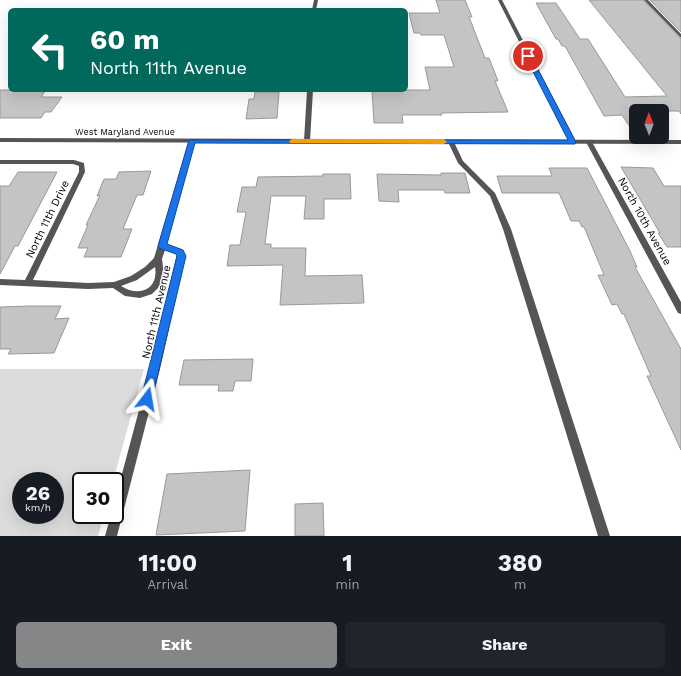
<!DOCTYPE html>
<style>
body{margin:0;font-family:"Work Sans",sans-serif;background:#20242c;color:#f1f3f6;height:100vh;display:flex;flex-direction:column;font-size:15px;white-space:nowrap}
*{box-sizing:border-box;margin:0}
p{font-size:13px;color:#9ea1a6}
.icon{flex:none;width:22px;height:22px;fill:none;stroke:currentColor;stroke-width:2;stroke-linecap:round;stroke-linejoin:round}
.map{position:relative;height:536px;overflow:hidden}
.panel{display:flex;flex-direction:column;background:#171b24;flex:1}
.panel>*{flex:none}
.hud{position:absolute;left:8px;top:8px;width:400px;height:84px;border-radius:6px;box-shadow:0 4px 16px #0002;background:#00695c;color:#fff;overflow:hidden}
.needle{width:26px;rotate:359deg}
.tools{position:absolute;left:629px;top:104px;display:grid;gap:8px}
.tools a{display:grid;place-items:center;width:40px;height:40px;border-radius:6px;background:#171b24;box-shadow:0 4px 16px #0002;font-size:20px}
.speed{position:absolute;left:12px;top:472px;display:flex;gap:8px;font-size:20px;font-weight:700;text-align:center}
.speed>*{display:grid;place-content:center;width:52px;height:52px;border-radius:50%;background:#171b24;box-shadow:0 4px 16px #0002;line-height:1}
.speed small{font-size:10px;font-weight:400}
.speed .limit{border:2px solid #111;border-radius:6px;background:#fff;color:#111}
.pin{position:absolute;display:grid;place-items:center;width:34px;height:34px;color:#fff;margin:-17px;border:2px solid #fff;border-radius:50%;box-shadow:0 1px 4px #0007}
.me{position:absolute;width:44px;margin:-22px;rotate:14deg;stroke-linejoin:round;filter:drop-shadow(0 0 3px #0008)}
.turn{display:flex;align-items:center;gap:14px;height:84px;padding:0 16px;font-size:18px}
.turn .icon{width:52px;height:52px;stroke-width:2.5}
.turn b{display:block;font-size:28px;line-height:34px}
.eta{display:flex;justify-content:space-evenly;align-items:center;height:68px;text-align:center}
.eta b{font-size:24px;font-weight:700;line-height:28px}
.cta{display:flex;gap:8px;margin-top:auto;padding:8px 16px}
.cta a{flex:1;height:46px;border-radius:6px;background:#858687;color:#fff;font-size:16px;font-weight:700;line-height:46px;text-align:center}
.cta a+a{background:#20242c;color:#f1f3f6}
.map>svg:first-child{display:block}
.green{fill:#dcdcdc;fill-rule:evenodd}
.building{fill:#c4c4c4;stroke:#999}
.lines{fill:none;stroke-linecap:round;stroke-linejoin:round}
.service{fill:#555;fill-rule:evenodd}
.minor{fill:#555;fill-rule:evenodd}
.tertiary{fill:#555;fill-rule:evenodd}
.route{fill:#1a73e8;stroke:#114b97}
.slow{fill:#f59e0b}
.labels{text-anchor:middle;stroke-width:3;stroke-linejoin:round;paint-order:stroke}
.far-street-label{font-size:9px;fill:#000;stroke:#fff}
.street-label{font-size:11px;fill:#000;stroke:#fff}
</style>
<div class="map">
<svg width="681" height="536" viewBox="0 0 681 536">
<rect width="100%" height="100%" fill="#fff"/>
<path class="green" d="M0 369H144L113 481H81V515H104L98 536H0ZM21 481H55V515H21Z"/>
<path class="building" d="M436 0H465L472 17H469L485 58H489L498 81H495L508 112 441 113 442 115H402L403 123H374L372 90H430L425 67H454L444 35H421L420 33H414L409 13H440Z
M589 0H643L681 39V114L679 111H636V136L622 115 604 116 565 46H562L558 39H556L536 3H556L580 39H588L625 97 667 96Z
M650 0H681V32Z
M0 90H46L41 97H62L51 112H45L41 118H0Z
M255 92H279L277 118 246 119 249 99H254Z
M621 167 653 168 664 186H681V247H667L658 233H660Z
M549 168H587L630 251 637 267H635L681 349V450L647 376H651L624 314H622L617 304 612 305 598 275H604L584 227H582L579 221H571L559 193H502L497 176H552Z
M151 171 143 195H137L123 229H132L121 257H84L88 248H78L88 225H86L100 195 97 196 104 179H116L119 172Z
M18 172H57L18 246H15L0 274V186H9Z
M441 173H465L470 193H445L444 190H398L399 202 379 201 377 174 441 175Z
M323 174H350L351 199H324V219H304L306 196H271L265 244H271V248H306L305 276 362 275 364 303 280 305 283 265 227 266 230 245H240L246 212H237L242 187H256L258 177 323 176Z
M31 306H61L55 319 69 318 54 353 8 354 11 349H0V307Z
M253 359 251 381H235L233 391H218L219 385H179L184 360Z
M250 470 245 531 156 535 167 474Z
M323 503 324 536H295V504Z"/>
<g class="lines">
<path class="service" d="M644 0H648L681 34V38Z"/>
<path class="minor" d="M314 0H318L316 10H312Z
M498 0H502L576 142 575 143 573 144 570 142Z
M307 90H313L310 141 307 143 304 141Z
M192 139 195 141 166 244 183 250 185 256 160 369 117 536H105L111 515H115V500L150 369 177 254 165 250 162 259 164 275 161 285 152 294 140 298 125 296 113 288 88 289 0 285V279L25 280 79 172V166L73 164H0V160H74L84 163 85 172 33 280 88 283 114 282 131 276 145 267 154 258 189 141ZM155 267C159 289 139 298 121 286L137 280Z
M451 140 454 142 463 161 495 193 511 229 610 536H598L503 229 490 196 458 163 448 142Z
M589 140 592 142 681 302V314L678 313 586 142Z"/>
<path class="tertiary" d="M0 138 681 140V144L0 142Z"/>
</g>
<path class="route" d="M528 54 531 56 576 142 575 144 195 143 167 244 183 250 186 256 152 399 151 403 147 405 143 403 141 399 177 256 176 254 159 248 158 246 189 140H568L525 56Z"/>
<path class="slow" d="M292 139H444L447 142 444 144 290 143 289 141Z"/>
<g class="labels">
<g class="far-street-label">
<text x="125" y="135">West Maryland Avenue</text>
</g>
<g class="street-label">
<text transform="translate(47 219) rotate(-64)" y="4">North 11th Drive</text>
<text transform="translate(645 221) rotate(61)" y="4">North 10th Avenue</text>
<text transform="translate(156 312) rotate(-77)" y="4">North 11th Avenue</text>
</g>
</g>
</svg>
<div class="tools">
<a><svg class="needle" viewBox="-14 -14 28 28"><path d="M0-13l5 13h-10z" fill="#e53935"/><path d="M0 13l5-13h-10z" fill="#9ea1a6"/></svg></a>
</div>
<div class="speed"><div>26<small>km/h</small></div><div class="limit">30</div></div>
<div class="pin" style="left:528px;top:56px;background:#d93025"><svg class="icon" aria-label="arrive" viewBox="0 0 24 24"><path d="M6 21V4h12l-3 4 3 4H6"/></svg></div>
<svg class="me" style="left:147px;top:399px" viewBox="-20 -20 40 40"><path d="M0-17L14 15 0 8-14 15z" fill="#1a73e8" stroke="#fff" stroke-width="4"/></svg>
<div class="hud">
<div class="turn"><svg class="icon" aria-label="left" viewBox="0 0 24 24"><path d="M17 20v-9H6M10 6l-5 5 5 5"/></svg><div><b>60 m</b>North 11th Avenue</div></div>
</div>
</div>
<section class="panel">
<div class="eta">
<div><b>11:00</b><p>Arrival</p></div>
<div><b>1</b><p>min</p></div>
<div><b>380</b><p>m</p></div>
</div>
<div class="cta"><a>Exit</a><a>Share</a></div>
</section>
